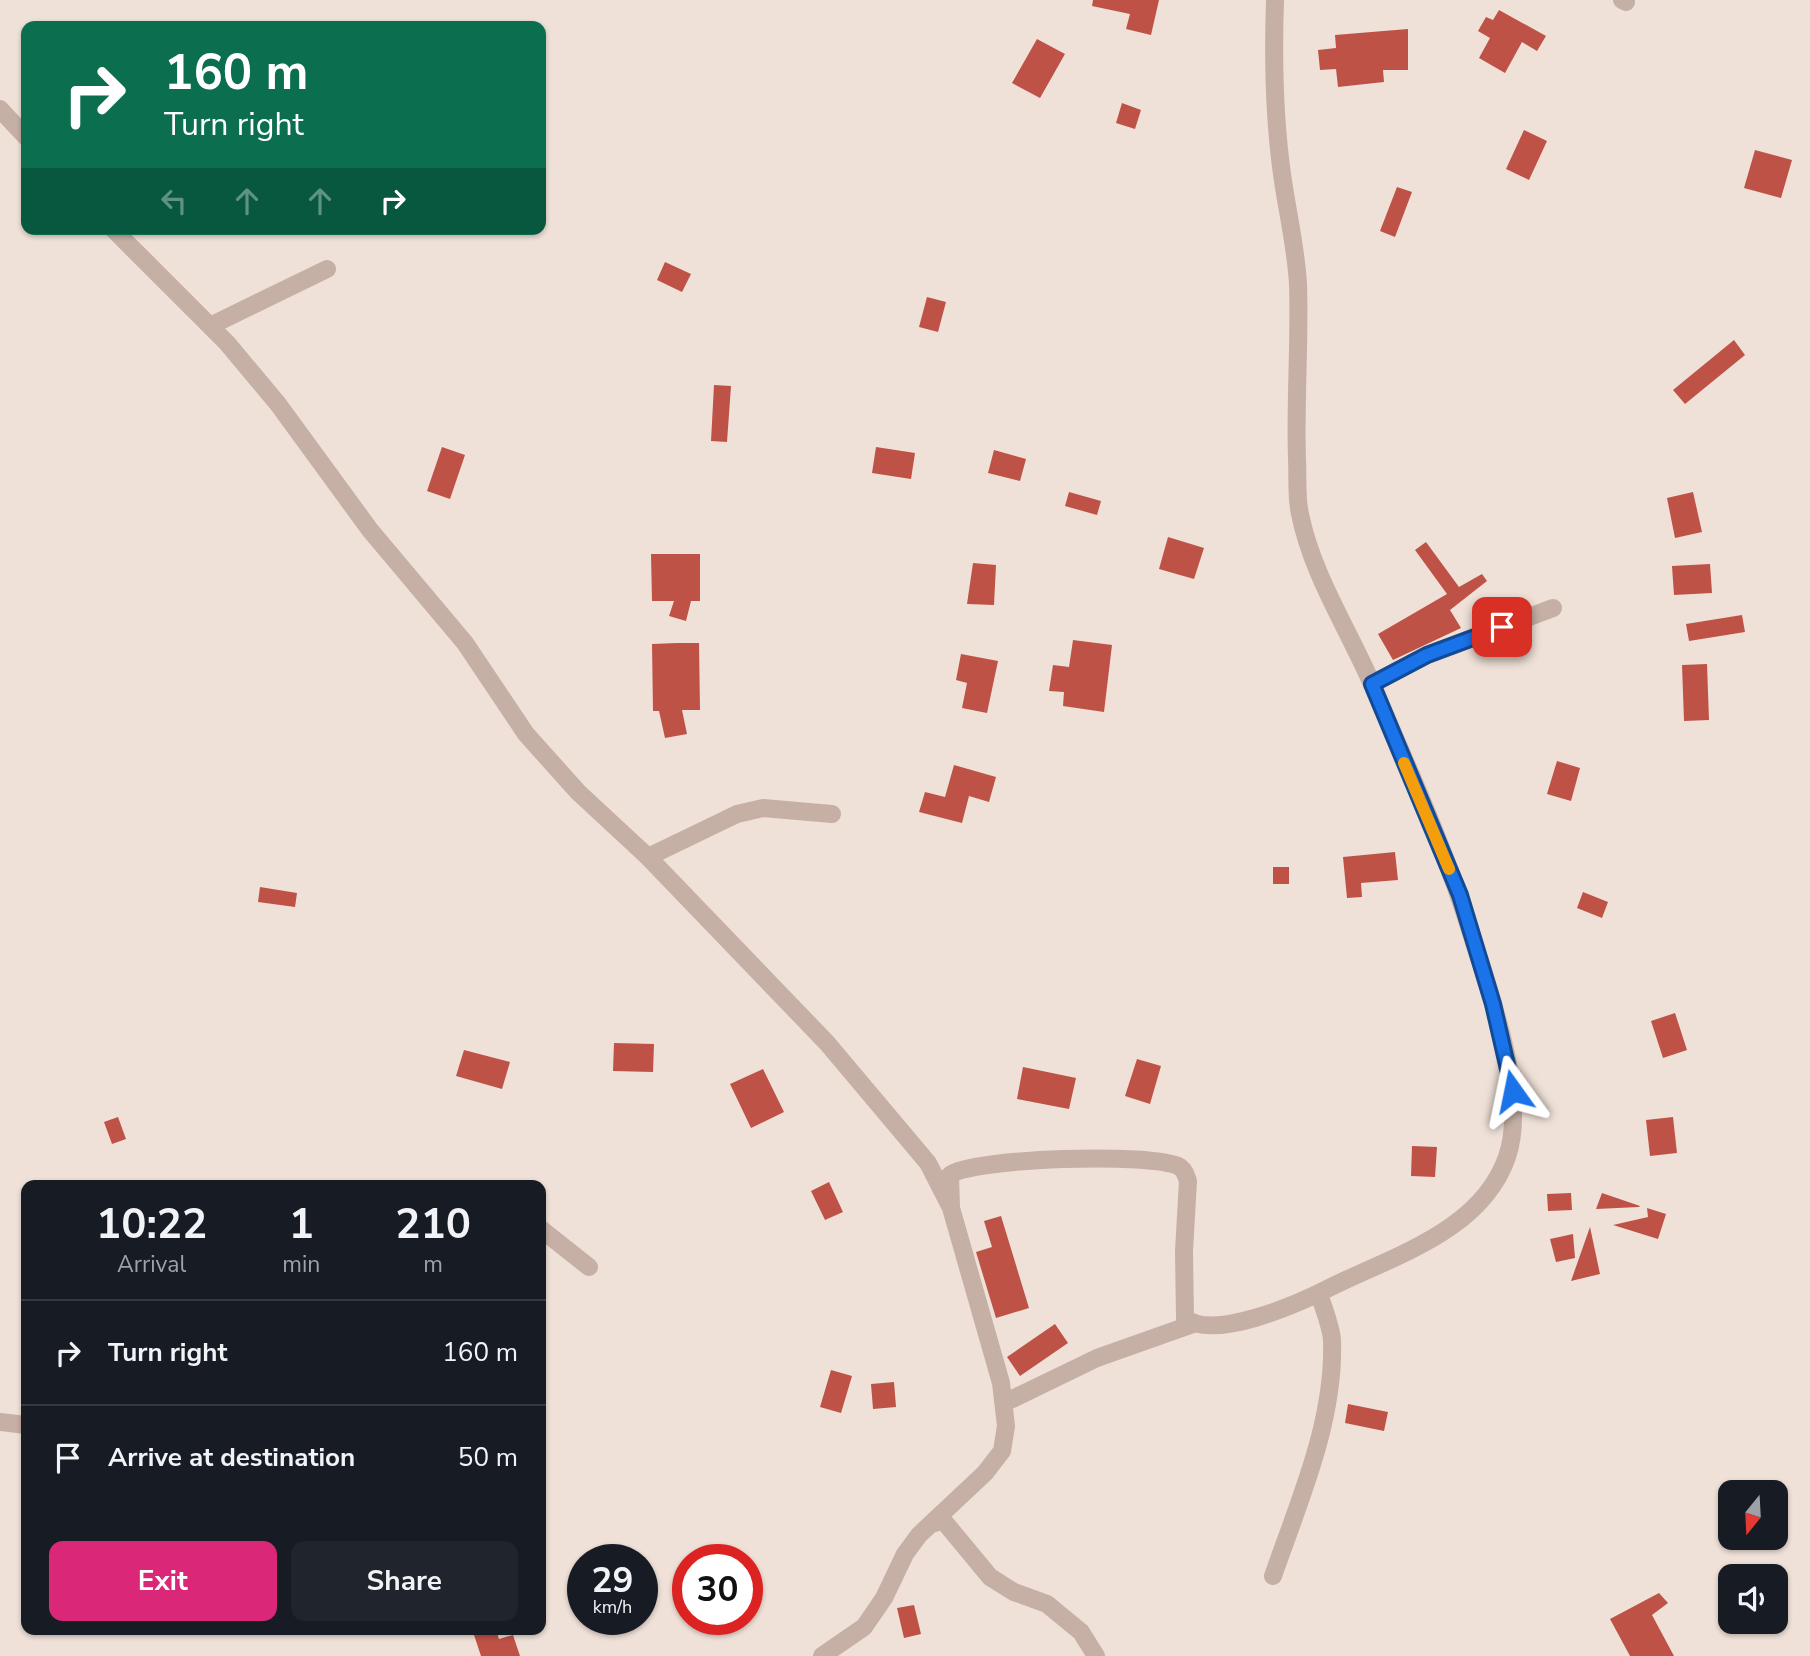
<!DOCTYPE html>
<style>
body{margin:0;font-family:"Nunito Sans",sans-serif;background:#20242c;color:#f1f3f6;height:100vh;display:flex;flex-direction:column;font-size:26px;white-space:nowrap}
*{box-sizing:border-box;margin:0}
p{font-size:23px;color:#9ea1a6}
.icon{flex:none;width:38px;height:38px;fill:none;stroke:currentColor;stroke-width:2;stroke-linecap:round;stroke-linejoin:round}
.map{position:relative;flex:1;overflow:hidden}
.panel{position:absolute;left:21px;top:1180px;width:525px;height:455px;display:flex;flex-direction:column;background:#171b24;border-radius:14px;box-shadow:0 2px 5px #0004}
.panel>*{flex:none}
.hud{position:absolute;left:21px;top:21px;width:525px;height:214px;border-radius:14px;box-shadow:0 2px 5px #0004;background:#0b6e4f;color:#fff;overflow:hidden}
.needle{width:46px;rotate:198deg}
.fabs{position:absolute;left:1718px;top:1480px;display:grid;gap:14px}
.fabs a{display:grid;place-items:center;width:70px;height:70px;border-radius:14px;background:#171b24;box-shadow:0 2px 5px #0004;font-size:35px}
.speed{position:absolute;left:567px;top:1544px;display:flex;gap:14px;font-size:35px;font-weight:700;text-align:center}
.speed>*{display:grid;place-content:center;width:91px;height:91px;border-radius:50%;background:#171b24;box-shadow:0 2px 5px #0004;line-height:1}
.speed small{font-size:18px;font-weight:400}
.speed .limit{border:10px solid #d22;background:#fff;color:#111}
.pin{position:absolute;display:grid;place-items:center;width:60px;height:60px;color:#fff;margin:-30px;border-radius:14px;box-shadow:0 4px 10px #0006}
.me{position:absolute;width:77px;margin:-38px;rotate:348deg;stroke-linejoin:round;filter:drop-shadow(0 0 5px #0008)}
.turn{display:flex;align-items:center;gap:24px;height:147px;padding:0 28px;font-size:32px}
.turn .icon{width:91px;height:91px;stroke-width:2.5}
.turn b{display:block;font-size:49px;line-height:60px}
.lanes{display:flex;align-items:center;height:66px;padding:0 28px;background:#0003;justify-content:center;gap:35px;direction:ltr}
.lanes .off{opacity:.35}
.eta{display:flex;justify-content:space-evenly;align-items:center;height:119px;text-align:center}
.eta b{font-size:42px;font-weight:700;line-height:49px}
.cta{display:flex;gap:14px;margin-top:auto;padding:14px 28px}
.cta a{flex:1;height:80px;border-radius:14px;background:#db2777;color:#fff;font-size:28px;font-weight:700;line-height:80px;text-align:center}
.cta a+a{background:#20242c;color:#f1f3f6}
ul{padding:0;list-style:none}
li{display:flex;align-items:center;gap:21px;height:105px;padding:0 28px;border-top:2px solid #363941}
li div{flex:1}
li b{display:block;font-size:26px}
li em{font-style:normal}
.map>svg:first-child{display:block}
.building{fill:#be5246}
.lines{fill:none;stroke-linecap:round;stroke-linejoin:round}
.street{stroke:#c6afa5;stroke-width:18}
.route-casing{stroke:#114b97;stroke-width:18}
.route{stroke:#1a73e8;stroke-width:12}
.slow{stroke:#f59e0b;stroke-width:12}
</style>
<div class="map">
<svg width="1810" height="1656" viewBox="0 0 1810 1656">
<rect width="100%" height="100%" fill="#efe1d8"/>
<path class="building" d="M1093 0H1159L1151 35 1126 29 1130 14 1092 6Z
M1499 10 1546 36 1537 51 1522 42 1505 73 1479 58 1490 38 1478 31 1486 17 1493 20Z
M1408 29V70H1383L1384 82 1338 87 1336 69 1320 70 1318 50 1336 48 1335 35Z
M1037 39 1065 54 1040 98 1012 83Z
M1122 103 1141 110 1135 129 1116 123Z
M1524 130 1547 141 1529 180 1506 169Z
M1755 150 1792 160 1781 198 1744 188Z
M1397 187 1412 192 1395 237 1380 231Z
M665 262 691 274 682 292 657 280Z
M927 297 946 302 938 332 919 327Z
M1734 340 1745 355 1685 404 1673 390Z
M714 385 731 386 727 442 711 441Z
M442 447 465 455 450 499 427 491Z
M876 447 915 453 911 479 872 473Z
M994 450 1026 459 1020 481 988 473Z
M1069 492 1101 501 1097 515 1065 506Z
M1693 492 1702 532 1675 538 1667 498Z
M1168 537 1204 548 1194 579 1159 569Z
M1426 542 1459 587 1482 574 1487 581 1450 610 1461 628 1393 660 1378 634 1447 594 1415 550Z
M651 554H700V601H691L686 621 669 616 674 601H652Z
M973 563 996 565 994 605 967 604Z
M1710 564 1712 593 1674 595 1672 566Z
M1742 615 1745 632 1689 641 1686 624Z
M1073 640 1112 645 1104 712 1063 706 1064 692 1049 691 1053 665 1069 667Z
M677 643H699L700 710H682L687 734 665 738 659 711H653L652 644Z
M961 654 998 661 987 713 962 708 967 683 956 680Z
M1707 664 1709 720 1684 721 1682 665Z
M1557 761 1580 768 1571 801 1547 794Z
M954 765 996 777 989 802 969 796 962 823 919 812 925 792 945 797Z
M1395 852 1398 880 1361 883 1362 897 1347 898 1343 857Z
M1273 867H1289V884H1273Z
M260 887 297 893 295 907 258 902Z
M1583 892 1608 902 1602 918 1577 908Z
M1675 1013 1687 1050 1663 1058 1651 1021Z
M614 1043 654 1044 653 1072 613 1071Z
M464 1050 510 1062 502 1089 456 1076Z
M1137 1059 1161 1066 1150 1104 1125 1096Z
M1023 1067 1076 1078 1069 1109 1017 1099Z
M763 1069 784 1112 751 1128 730 1084Z
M118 1117 126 1139 112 1144 104 1122Z
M1673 1117 1677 1153 1650 1156 1646 1120Z
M1412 1146 1437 1147 1435 1177 1411 1176Z
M829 1182 843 1212 825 1220 811 1191Z
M1571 1193 1572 1210 1548 1211 1547 1194Z
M1602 1193 1640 1206 1639 1207 1596 1209Z
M1647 1208 1666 1214 1658 1239 1613 1225 1648 1217Z
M1001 1216 1029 1308 996 1318 976 1252 992 1247 984 1221Z
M1590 1227 1600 1274 1571 1281Z
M1573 1234 1575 1258 1556 1262 1550 1239Z
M1055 1324 1068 1343 1020 1376 1007 1357Z
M831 1370 852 1376 841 1413 820 1407Z
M894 1382 896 1407 873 1409 871 1384Z
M1348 1404 1388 1412 1384 1431 1345 1423Z
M1659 1593 1668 1603 1652 1615 1674 1656H1630L1610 1619Z
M914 1605 921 1634 904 1638 897 1608Z
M472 1629H496L499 1639 513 1635 520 1656H481Z"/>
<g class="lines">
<path class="street" d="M1622 0 1626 2
M0 109 26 137
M113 229 227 343 278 404 370 530 465 643 526 734 578 792 648 857 827 1043 928 1163 951 1208 1001 1383 1006 1426 1002 1451 985 1473 919 1535 905 1554 884 1598 864 1627 822 1656
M210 326 327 269
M1372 684 1427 655 1553 608
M648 857 737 814 763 808 832 814
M951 1208 950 1175C972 1158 1154 1152 1180 1167 1185 1171 1186 1175 1188 1181L1184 1251 1185 1318C1214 1341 1297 1304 1327 1289 1392 1256 1481 1232 1507 1157 1528 1097 1490 993 1471 933 1445 848 1406 764 1371 682 1347 627 1312 574 1300 514 1296 497 1298 477 1297 459 1295 401 1300 343 1298 284 1296 247 1287 211 1282 174 1274 117 1273 58 1275 0
M541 1229 589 1267
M1004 1403 1097 1358 1193 1324
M0 1422 26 1425
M935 1523 942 1519 990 1577 1014 1592 1047 1604 1081 1632 1096 1656
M1273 1576C1299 1501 1335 1421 1332 1340 1331 1325 1323 1308 1319 1293"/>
</g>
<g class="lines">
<g class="route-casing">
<path id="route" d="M1502 627 1427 655 1372 684 1460 895 1493 1004 1513 1091"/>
</g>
<use href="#route" class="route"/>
<path class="slow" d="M1404 763 1449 869"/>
</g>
</svg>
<div class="fabs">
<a><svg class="needle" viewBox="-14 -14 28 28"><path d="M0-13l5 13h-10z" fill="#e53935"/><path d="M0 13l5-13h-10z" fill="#9ea1a6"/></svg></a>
<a><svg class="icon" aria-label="sound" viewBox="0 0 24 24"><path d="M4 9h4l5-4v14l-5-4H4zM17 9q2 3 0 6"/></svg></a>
</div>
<div class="speed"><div>29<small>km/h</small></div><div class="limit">30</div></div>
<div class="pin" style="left:1502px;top:627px;background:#d93025"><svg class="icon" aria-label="arrive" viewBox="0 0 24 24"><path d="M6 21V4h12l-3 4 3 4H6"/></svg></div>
<svg class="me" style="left:1513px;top:1091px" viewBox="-20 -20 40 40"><path d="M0-17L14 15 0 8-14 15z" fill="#1a73e8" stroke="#fff" stroke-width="4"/></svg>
<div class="hud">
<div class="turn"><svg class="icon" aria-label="right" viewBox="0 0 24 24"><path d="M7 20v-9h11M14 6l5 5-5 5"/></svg><div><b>160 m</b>Turn right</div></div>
<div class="lanes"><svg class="icon off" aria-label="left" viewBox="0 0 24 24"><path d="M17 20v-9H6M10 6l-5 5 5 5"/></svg><svg class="icon off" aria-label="ahead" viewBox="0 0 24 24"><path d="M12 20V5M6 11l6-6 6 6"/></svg><svg class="icon off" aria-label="ahead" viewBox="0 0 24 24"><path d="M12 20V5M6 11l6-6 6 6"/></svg><svg class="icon" aria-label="right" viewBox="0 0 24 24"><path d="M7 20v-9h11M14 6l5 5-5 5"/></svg></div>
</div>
<section class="panel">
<div class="eta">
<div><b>10:22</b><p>Arrival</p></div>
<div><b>1</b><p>min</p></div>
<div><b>210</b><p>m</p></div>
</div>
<ul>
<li><svg class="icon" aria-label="right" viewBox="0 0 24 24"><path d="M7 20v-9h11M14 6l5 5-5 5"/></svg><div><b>Turn right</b></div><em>160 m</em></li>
<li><svg class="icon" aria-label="arrive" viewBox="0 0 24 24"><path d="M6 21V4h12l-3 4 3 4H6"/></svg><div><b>Arrive at destination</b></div><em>50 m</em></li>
</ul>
<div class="cta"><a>Exit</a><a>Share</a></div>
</section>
</div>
